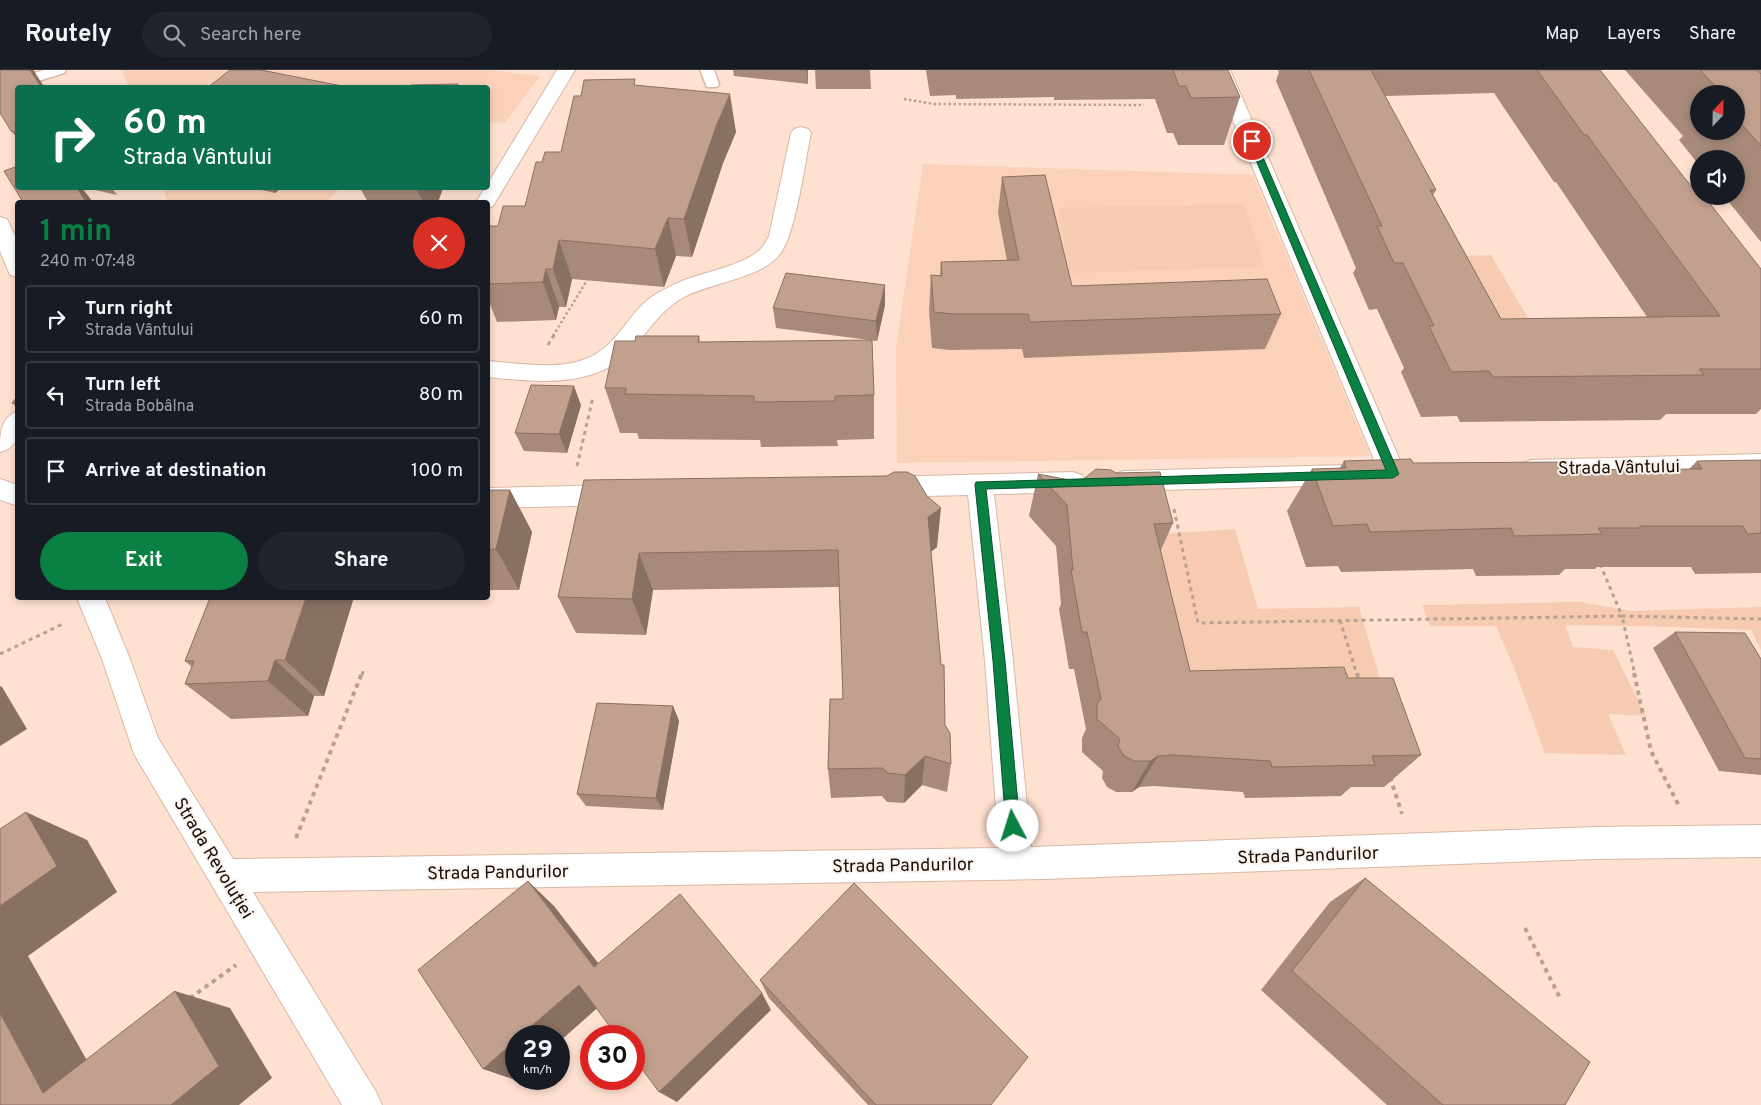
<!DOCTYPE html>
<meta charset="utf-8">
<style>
body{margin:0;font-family:Overpass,sans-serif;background:#20242c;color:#f1f3f6;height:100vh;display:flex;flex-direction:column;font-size:19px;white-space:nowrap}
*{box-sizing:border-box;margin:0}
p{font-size:16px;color:#9ea1a6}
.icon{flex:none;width:28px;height:28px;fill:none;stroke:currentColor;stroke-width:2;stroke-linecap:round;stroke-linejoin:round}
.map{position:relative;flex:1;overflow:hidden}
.sheet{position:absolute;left:15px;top:130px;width:475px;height:400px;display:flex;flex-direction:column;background:#171b24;border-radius:5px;box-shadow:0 2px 8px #0003}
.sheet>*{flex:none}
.guide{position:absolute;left:15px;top:15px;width:475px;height:105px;border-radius:5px;box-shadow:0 2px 8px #0003;background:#0b6e4f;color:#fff;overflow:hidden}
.needle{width:32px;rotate:22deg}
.fabs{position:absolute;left:1690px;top:15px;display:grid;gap:10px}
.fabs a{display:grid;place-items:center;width:55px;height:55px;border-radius:50%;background:#171b24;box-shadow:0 2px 8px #0003;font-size:25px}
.speed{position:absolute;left:505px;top:955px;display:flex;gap:10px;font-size:25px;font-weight:700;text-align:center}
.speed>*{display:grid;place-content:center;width:65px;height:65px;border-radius:50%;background:#171b24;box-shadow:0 2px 8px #0003;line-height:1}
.speed small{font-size:12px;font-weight:400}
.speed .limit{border:8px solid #d22;background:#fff;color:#111}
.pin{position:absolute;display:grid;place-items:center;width:42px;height:42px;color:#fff;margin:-21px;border:2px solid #fff;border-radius:50%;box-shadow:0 1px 5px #0007}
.me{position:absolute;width:55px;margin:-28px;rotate:355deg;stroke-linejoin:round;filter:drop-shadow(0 0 4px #0008)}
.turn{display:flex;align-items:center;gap:18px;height:105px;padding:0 25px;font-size:22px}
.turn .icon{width:65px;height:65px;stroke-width:2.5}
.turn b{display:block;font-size:35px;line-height:42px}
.round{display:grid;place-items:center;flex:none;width:52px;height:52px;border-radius:26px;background:#20242c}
.summary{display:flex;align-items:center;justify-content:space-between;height:85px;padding:0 25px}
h1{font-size:30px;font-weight:700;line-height:38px;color:#0b8043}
.action{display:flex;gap:10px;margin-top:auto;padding:10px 25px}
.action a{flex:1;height:58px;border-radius:30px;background:#0b8043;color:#fff;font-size:20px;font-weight:700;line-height:58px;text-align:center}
.action a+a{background:#20242c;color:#f1f3f6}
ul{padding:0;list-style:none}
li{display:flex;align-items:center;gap:15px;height:68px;margin:0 10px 8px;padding:0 15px;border:2px solid #363941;border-radius:5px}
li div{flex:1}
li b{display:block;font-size:19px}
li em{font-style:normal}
header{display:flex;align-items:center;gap:30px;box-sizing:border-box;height:70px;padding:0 25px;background:#171b24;border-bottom:1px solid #363941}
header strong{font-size:24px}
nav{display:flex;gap:28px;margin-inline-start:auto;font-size:18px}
.search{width:350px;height:45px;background:#20242c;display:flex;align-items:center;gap:12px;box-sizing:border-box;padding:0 18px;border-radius:28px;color:#9ea1a6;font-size:19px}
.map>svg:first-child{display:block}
.built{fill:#fcd1b9}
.green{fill:#f6cbb2}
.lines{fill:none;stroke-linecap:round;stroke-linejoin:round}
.service-casing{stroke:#d9b7a4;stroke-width:3}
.minor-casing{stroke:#d9b7a4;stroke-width:2}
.path-far2{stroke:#b8a193;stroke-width:2.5;stroke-dasharray:2.5 2.5;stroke-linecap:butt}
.path-far1{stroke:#b8a193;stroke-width:3;stroke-dasharray:4 4;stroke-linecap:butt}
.path{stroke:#b8a193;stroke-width:4;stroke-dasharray:4.5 4.5;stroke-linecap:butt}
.service{fill:#fff;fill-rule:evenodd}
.minor{fill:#fff;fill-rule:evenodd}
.wall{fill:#a78a7a;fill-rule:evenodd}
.shaded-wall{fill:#887063}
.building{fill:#c2a08e;stroke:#887063}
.route{fill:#0b8043;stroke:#07532c}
.labels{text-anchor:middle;stroke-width:4;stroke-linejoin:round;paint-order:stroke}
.street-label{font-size:18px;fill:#1b0f08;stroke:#faf3ef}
</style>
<header>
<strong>Routely</strong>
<div class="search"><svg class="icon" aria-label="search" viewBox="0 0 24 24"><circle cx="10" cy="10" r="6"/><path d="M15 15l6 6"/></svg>Search here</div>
<nav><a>Map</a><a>Layers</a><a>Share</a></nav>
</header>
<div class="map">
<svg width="1761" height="1035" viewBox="0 0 1761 1035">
<rect width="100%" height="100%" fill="#fee1d1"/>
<path class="built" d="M122 0H490L540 6 505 53 488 52V18L128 17Z
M923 94 1253 105 1370 386 897 393 896 277Z
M163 118H341L325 132H168Z"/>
<path class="green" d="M1244 134 1264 197 1068 203 1058 138Z
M1491 185 1545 277H1492L1465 186Z
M1235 459 1258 539 1359 537 1387 633 1180 618 1160 527 1161 464Z
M1580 532 1629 541 1761 537V580L1751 560 1641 556 1565 555 1573 577 1613 580 1646 646 1608 644 1626 685 1545 683 1514 598 1496 556H1430L1422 535Z"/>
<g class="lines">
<g class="service-casing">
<path id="service" d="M44 0H66L64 3 0 23V14Z
M700 0H714L719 14 717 17H707Z"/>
</g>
<g class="minor-casing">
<path id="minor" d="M557 0H575L493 136 488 138V132H476L485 118H488V113Z
M1212 0H1230L1406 404 1402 411 1393 414 1384 411 1380 404Z
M801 57 808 59 811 63C805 91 796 164 780 184 762 208 711 213 684 227 659 241 650 260 631 280 595 319 535 312 488 307V291C518 293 554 300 583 290 620 277 627 241 656 224 667 218 678 212 690 208 710 201 751 193 763 176 766 173 767 169 769 166L791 63 794 59Z
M0 147 7 149 18 172V207L10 205 0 181Z
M18 341C18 360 22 376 0 382 0 364 0 348 18 341Z
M1761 384V404L1531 410 1522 407 1518 400 1522 393 1531 390Z
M1346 395 1355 398 1359 405 1355 412 1346 415 1124 421 1115 418 1111 411 1115 404 1124 401Z
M1073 402 1082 405 1086 412 1082 419 1073 422 994 424 1013 591 1031 777 1596 757 1761 755V787L1596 789 1045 809 253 822 376 1022 382 1035H342L134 684 102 589 77 528H105L130 589 158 668 233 789 999 778 985 591 968 425 884 427 875 424 871 417 875 410 884 407Z
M0 409 18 415V436L0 430Z
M618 415 627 418 631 425 627 432 618 435 488 438V418Z"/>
</g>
<path class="path-far2" d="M904 29 934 34 1144 35
M553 266 589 207"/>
<path class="path-far1" d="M548 275 554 265
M577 396 593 327
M1174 439 1198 553 1622 546 1635 605
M1600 494 1622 546 1761 549
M1340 550 1357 605
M0 584 65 553
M362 605 364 599"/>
<path class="path" d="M1357 603 1359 611
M1634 603 1651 681 1679 736
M1390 707 1402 744
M296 768 362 603
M1525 858 1560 928
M190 928 236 895"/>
<use href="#service" class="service"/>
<use href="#minor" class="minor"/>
</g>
<path class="wall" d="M0 0 34 1 18 18V69L11 61Z
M733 0H808V14L734 6Z
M815 0H870L871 19H816Z
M926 0H1228L1240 27 1224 75H1178L1173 63H1167L1155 29 1054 30V27L956 29V25L930 26Z
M1278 0H1600L1694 120 1761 199V339L1756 344H1666L1660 350 1460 352 1457 346 1421 347 1401 302 1404 298 1377 239 1369 240 1353 203 1356 198 1276 11 1279 2ZM1494 23 1554 112H1556L1647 247 1501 249 1433 125 1436 120 1384 26Z
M1625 0H1761V172L1724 126H1736V89H1699V95L1679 70 1683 66ZM1699 24H1736V61H1699Z
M637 16 736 62 723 93 692 187 676 186 664 217 572 209 566 237H559L556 250 497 252 488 229V162L498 156 525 136 542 92 561 82Z
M1002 107 1072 216 1281 244 1265 279 1024 288 1022 279 950 280 932 278 929 241 931 205 940 206 941 192 1007 191 998 143Z
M87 118H112L117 125Z
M253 118H281L275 123Z
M360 118H443L438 132H368Z
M885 235 877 271 776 258 773 238Z
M699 266 700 272 874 325V369L837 370 838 376 761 377 760 370 639 369 637 363H620L605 318 635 271Z
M18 326V338L12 333Z
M581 335 567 383 524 381 515 363Z
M1761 390V503L1695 504 1691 497H1597L1595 499H1565L1559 505 1476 506 1473 499 1341 502 1338 496 1306 497 1287 441 1312 399 1340 398 1344 391 1569 400 1689 399 1697 391Z
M1038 404 1173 453 1160 482 1190 601 1348 608 1421 685 1384 717H1351L1341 726 1245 728 1243 722 1154 716 1139 717 1132 722H1116L1107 717 1102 708 1103 701 1082 682V668L1086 659 1074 599H1069L1059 539 1061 534 1056 476 1029 446Z
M584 410 937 477 931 481 945 655 951 694 947 722 922 715 904 733 887 732 882 726 831 728 828 699 843 629 839 517 653 520 646 565 576 563 558 527Z
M488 420H510L532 462 519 520H488Z
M210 528H447L353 530 324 626H314L308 646 231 649 185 614 192 597 185 591Z
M1675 562 1761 589V705L1719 701 1653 578Z
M673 636 679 651 663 740 586 736 577 724Z
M1365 808 1565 1035H1387L1261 920 1330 832Z
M760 910 991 1035H868L769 928Z"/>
<path class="shaded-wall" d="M0 0H34V1L45 18H42Z
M807 0H808V14Z
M730 24 736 62 723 93 692 187 684 149 717 54Z
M77 118H82L93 132H86Z
M272 118H281L275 123Z
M416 118H443L438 132H423Z
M668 148 676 186 664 217 655 179Z
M559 170 572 209 566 237 553 199Z
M546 199 559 237 556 250 543 212Z
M885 215V235L877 271 876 251Z
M574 316 581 335 567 383 559 364Z
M510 420 532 462 519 520 496 479Z
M941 438 937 477 926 486 928 447Z
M639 483 653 520 646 565 632 529Z
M306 528H351L353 530 324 626 285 590Z
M275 590 314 626 308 646 268 611Z
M0 616 2 617 27 659 0 676Z
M673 636 679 651 663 740 656 728Z
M925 686 922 715 904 733 905 705Z
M1158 686 1139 717 1132 722 1150 691Z
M26 742 87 770 117 822 28 886 111 1033 43 1023 0 943V836Z
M528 811 554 836 616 916 594 897Z
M579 915 603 933 559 972V966H520Z
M175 921 230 938 272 1008 239 1035H171Z
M762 923 771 940 677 1032 659 1022Z
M516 970 517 1009 515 1010 483 999Z"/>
<path class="building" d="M0 0H30L42 18H18V63L11 61 0 43Z
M230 0H261L352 18H207Z
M1173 0H1228L1240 27 1191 28 1186 16H1179Z
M1309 0H1371L1436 120H1430L1501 249 1720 246 1587 65H1584L1537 0H1600L1694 120H1699V126H1704L1761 199V299H1699L1704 305 1493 307 1489 301 1451 302 1429 256H1434L1403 193H1394L1377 156H1382Z
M1700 0H1757L1761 4V76L1736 48V24H1715V23H1722Z
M635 9 634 15 730 24 717 54 684 149 668 148 655 179 559 170 553 199H546L543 212 488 214V162L489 156H498L503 136H525L536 92H542L545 82H561L574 26H581L584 10Z
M458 14 457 18H410L411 15Z
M18 96V118H77L86 132H23L4 101Z
M1045 105 1072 216 1267 209 1281 244 1030 252 1028 244H953L934 242 931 205 942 206 941 192 1019 190 1002 107Z
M786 203 885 215 876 251 773 238Z
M636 266H699L698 272 872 270 874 325 835 326V331L754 332V326L625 324 626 318H605L615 271H635Z
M531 315 574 316 559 364 515 363Z
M18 326V333H12Z
M1411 389 1413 393 1565 392 1569 400 1702 399 1697 391 1761 390V463L1747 464 1743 456H1640V458H1598L1602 464 1514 466 1511 458 1370 462 1367 454 1333 456 1312 399 1346 398 1344 391Z
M1096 399 1111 400 1116 403 1160 402 1173 453 1154 454 1190 601 1344 597 1348 608H1393L1421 685 1372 686 1375 695 1272 697 1270 691 1174 685 1158 686 1150 691H1134L1124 686 1118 676 1120 669 1097 649V634L1101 629 1087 562H1082L1071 500H1073L1067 435 1038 404 1080 412Z
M894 402H907L915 406 927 426 941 438 928 447 941 595H944L945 655 950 663 951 694 925 686 905 705 888 703 882 698 828 699 830 629H843L838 480 639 483 632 529 558 527 584 410 887 406Z
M488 420H510L496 479 488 480Z
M210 528H306L285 590H275L268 611 185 614 194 591H185Z
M1675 562 1745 563 1761 589V689L1745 688Z
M597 633 673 636 656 728 577 724Z
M26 742 57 796 0 836V759Z
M1365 808 1590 992 1565 1035H1443L1292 901Z
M528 811 594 897 680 824 762 923 659 1022 634 988V966H617L579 915 520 966H516V970L483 999 418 900Z
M854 813 1028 987 991 1035H876L760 910Z
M175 921 219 996 171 1035H0V943L43 1023Z"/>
<path class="route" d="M1252 68 1256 71 1399 404 1393 408 986 419 1005 591 1020 756 1018 761 1013 762 1008 761 1006 756 993 591 975 415 976 412 1386 400 1248 71Z"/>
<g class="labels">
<g class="street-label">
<text transform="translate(1619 397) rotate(-1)" y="6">Strada Vântului</text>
<text transform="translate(1308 785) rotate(-2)" y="6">Strada Pandurilor</text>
<text transform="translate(214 788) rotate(59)" y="6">Strada Revoluției</text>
<text transform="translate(903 795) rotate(-1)" y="6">Strada Pandurilor</text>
<text transform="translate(498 802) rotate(-1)" y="6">Strada Pandurilor</text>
</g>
</g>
</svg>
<div class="fabs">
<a><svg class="needle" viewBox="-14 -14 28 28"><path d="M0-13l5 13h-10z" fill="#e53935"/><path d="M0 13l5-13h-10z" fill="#9ea1a6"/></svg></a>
<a><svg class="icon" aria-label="sound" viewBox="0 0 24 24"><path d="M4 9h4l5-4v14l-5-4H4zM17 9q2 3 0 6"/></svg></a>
</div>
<div class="speed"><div>29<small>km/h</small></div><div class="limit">30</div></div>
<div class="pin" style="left:1252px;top:71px;background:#d93025"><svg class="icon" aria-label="arrive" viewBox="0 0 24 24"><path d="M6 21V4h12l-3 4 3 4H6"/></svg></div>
<svg class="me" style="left:1013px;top:756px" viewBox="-20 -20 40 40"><circle r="19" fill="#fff"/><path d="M0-13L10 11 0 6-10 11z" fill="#0b8043"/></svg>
<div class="guide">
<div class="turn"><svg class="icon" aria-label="right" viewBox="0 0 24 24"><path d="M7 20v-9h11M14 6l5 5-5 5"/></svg><div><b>60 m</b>Strada Vântului</div></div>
</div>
<section class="sheet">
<div class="summary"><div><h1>1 min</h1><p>240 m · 07:48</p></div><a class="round" style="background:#d93025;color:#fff"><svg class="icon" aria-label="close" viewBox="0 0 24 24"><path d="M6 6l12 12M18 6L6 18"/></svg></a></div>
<ul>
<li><svg class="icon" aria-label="right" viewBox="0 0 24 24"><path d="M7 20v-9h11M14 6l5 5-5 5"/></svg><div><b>Turn right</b><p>Strada Vântului</p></div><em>60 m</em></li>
<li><svg class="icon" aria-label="left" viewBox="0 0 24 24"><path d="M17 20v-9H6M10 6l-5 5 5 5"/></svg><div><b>Turn left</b><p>Strada Bobâlna</p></div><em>80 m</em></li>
<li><svg class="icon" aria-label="arrive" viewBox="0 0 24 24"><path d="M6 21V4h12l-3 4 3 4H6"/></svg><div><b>Arrive at destination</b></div><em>100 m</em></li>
</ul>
<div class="action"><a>Exit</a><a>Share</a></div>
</section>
</div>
